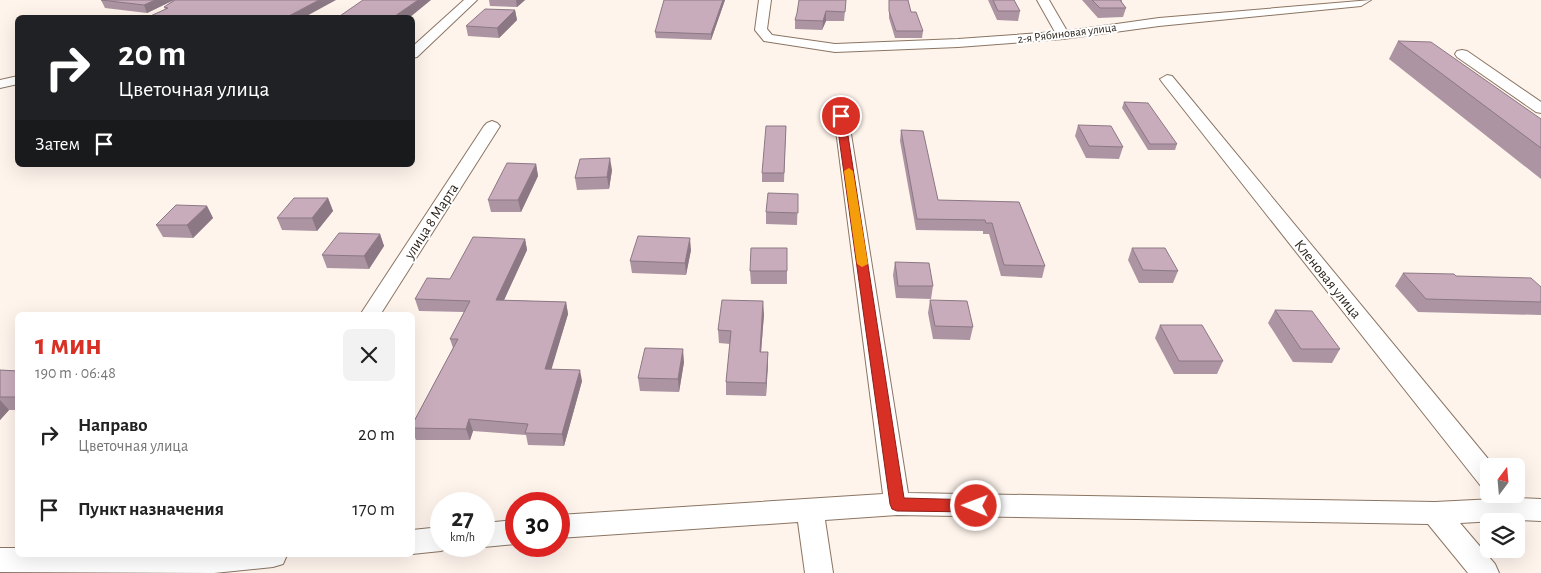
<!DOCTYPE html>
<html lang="ru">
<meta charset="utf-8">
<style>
body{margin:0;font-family:"Alegreya Sans",sans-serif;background:#f2f2f2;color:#222;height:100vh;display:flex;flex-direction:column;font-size:19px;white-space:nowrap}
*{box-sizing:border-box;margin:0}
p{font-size:16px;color:#767676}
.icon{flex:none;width:28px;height:28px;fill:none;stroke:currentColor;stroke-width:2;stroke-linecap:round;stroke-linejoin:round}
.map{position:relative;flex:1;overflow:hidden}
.panel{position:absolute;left:15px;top:312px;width:400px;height:245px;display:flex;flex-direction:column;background:#fff;border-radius:8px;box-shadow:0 5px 20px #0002}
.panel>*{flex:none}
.guide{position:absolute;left:15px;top:15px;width:400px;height:152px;border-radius:8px;box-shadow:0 5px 20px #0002;background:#202124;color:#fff;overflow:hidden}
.needle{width:32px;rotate:16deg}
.fabs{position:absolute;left:1480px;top:458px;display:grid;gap:10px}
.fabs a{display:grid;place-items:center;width:45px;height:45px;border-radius:8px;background:#fff;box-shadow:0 5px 20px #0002;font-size:25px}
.speed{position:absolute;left:430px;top:492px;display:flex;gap:10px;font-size:25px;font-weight:700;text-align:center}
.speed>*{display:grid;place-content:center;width:65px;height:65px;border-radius:50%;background:#fff;box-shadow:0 5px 20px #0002;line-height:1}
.speed small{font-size:12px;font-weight:400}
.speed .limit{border:8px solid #d22;background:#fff;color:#111}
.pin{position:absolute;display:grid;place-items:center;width:42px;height:42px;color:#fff;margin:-21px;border:2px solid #fff;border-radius:50%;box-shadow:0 1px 5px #0007}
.me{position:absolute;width:55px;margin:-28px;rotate:271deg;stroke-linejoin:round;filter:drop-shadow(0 0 4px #0008)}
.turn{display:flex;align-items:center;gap:18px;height:105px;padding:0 20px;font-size:22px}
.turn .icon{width:65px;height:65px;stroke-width:2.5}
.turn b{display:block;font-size:35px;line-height:42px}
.then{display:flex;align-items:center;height:48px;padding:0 20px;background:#0003;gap:10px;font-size:19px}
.round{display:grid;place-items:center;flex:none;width:52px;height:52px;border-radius:8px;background:#f2f2f2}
.summary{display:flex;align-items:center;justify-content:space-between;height:85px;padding:0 20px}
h1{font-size:30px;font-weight:700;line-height:38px;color:#d93025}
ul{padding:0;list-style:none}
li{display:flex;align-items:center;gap:15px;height:75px;padding:0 20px}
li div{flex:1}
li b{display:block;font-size:19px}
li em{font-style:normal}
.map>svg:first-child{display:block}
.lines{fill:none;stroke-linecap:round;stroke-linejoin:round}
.street-casing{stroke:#8b7563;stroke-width:2}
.street{fill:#fff;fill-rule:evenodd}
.wall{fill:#ac94a2}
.shaded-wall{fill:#8c7884}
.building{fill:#c8acbc;stroke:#8c7884}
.route{fill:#d93025;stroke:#8d1f18}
.slow{fill:#f59e0b}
.labels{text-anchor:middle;stroke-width:4;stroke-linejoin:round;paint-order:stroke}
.far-street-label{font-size:12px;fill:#261d15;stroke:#fff}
.street-label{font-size:15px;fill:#261d15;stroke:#fff}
</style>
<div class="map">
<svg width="1541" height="573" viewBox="0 0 1541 573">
<rect width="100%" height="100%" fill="#fef4ec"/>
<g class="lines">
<g class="street-casing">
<path id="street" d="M464 0H477L417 57 412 58V47Z
M759 0H771L767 29 772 35 835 44 958 39 1055 32 1037 0H1049L1067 31 1159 18 1371 0 1361 6 1159 26 1063 39 958 47 835 52 764 41 755 30Z
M1462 50 1467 51 1541 102V113L1536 112 1457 57 1455 54 1457 51Z
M1167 75 1172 76 1494 466H1489V488L1480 485 1162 82 1160 79Z
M18 76V84L0 88V80Z
M841 111 846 112 848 115 908 493 1435 502 1514 498 1541 499V521L1514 520 1460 523 1495 564 1499 573H1468L1428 524 897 515 825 520 833 573H805L798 522 559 538V515L883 494 834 115 836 112Z
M492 121 497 123 500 126 380 315H360L484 126 487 123Z
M516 520V544L484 547 483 546 484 523Z
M441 527V546L451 547 441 551 412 554V530Z
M0 548H18V555H287L283 564 273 567 214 573 0 572Z"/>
</g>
<use href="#street" class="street"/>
</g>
<path class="wall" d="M101 0H336L165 9 164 7 174 0 147 13 105 8Z
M489 0H525L517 7 490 6Z
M725 0 711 40 656 38 655 32Z
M846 0 844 21H826L822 30 795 29V20Z
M889 0H908L911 12 923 31 922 38H895L889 18Z
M988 0H1014L1020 11 1018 21 997 20Z
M1082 0H1122V3L1126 8 1123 17 1098 18Z
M515 10 517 20 499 38 468 36 466 26Z
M1398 41 1541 119V179L1389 59Z
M1124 102 1177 144 1175 150H1148L1122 108Z
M1078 125 1123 147 1119 159 1086 158 1075 136Z
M786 126 784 182H762V173Z
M901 130 938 200 1019 202 1045 266 1042 278 1001 276 989 234H983V231L916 230 900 141Z
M536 164 538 176 521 212H491L488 200Z
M612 170 609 189 577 190 575 178Z
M798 194 797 225 766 224V212Z
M328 198 333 211 317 231 282 230 277 218Z
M207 206 213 218 193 238 163 237 156 225Z
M380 234 384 246 369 269 327 268 322 255Z
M525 239 527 250 504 300 566 302 568 314 551 369 582 381 564 446 528 445 526 435 473 431 470 440H416L412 432V425L453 348 450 339 464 312 419 311 415 299 450 279Z
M787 248V284H751L750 271Z
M1132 248 1178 271 1173 283H1139L1128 260Z
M691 250 686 275 632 273 630 261Z
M895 262 933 286 931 299 896 298 893 275Z
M1403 273 1456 276 1541 287V315L1418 312 1395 286Z
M930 300 973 327 970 340 933 339 928 313Z
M1275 310 1340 349 1332 363 1293 362 1268 323Z
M764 314 761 352H768L766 396 726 395V382L730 344 719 343 718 330Z
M1160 325 1223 361 1217 374H1174L1155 338Z
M684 362 679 392 640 391 638 378Z
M0 370 18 371V410H9L0 420Z"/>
<path class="shaded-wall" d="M155 0H174L147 13 144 5Z
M319 0H336L303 18H285Z
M418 0H431L409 18H392Z
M516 0H525L517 7Z
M723 0H725L711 40V34Z
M515 10 517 20 499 38 497 28Z
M826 11V21L822 30 823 21Z
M610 158 612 170 609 189 607 177Z
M536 164 538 176 521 212 518 200Z
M328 198 333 211 317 231 312 218Z
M207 206 213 218 193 238 187 225Z
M380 234 384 246 369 269 364 256Z
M690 238 691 250 686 275 685 263Z
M525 239 527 250 499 311 496 300Z
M763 301 764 314 760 365V352Z
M566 302 568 314 548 381 545 369Z
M683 349 684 362 679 392 678 379Z
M768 352V366L766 396V383Z
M580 370 582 381 564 446 562 434Z
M0 400 9 410 0 420Z
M469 419 473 431 470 440 466 429Z"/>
<path class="building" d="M101 0H155L144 5Z
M175 0H319L285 18H146L168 8 164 7Z
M363 0H418L392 18H337Z
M664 0H723L711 34 655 32Z
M799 0H846L845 12 826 11 823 21 795 20 797 13Z
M889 0H908L911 12H916L923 31H896L889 11Z
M993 0H1014L1020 11H998Z
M1092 0H1120L1126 8H1100Z
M485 9 515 10 497 28 466 26Z
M1398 41 1431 42 1541 119V148Z
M1124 102 1148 103 1177 144H1150Z
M1078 125 1111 126 1123 147 1089 146Z
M766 126H786L784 173H762Z
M901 130 923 131 938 200 1019 202 1045 266 1004 265 992 223H986L985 220 917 219Z
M610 158 607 177 575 178 580 159Z
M507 163 536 164 518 200H488Z
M768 193 798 194V213L766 212Z
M294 198H328L312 218H277Z
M176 205 207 206 187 225H156Z
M339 233 380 234 364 256 322 255Z
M638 236 690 238 685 263 630 261Z
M473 237 525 239 496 300 566 302 545 369 580 370 562 434 525 433 528 424 469 419 466 429 412 428V425L458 339H450L470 301 415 299 427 278 450 279Z
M751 248H787V271H750Z
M1132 248H1165L1178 271 1143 270Z
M895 262 929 263 933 286H898Z
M1403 273 1454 274 1456 276 1531 278 1541 287V302L1426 299Z
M722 300 763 301 760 352H768L766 383 726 382 731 331 718 330Z
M930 300 967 301 973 327 935 326Z
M1275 310 1312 311 1340 349H1301Z
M1160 325H1202L1223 361H1179Z
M645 348 683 349 678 379 638 378Z
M0 370 18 371V395L16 397H0Z"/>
<path class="route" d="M841 113 845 116 904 498 976 500 982 501 984 506 982 510 976 512 897 511 892 509 890 504 836 116Z"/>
<path class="slow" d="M849 168 853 171 868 264 862 267 857 264 844 171Z"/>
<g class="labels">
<g class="far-street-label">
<text transform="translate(1067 33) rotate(-7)" y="4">2-я Рябиновая улица</text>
</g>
<g class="street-label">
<text transform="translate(431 221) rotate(-57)" y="5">улица 8 Марта</text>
<text transform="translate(1328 279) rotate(51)" y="5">Кленовая улица</text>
</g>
</g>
</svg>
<div class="fabs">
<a><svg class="needle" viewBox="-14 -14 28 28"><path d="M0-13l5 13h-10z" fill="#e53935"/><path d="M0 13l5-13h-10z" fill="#767676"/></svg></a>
<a><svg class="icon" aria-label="layers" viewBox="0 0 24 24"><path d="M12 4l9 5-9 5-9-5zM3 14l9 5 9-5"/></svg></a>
</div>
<div class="speed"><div>27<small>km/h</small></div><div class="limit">30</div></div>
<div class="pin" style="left:841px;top:116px;background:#d93025"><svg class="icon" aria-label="arrive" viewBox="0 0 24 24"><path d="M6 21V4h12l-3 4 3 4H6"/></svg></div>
<svg class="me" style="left:976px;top:506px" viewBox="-20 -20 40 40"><circle r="17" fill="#d93025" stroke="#fff" stroke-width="3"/><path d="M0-11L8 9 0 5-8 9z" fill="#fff"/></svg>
<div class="guide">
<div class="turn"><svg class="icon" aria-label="right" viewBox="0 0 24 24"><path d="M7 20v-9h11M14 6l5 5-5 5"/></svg><div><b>20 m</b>Цветочная улица</div></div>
<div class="then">Затем<svg class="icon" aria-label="arrive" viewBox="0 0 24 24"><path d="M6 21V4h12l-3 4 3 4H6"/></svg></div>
</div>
<section class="panel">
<div class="summary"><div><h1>1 мин</h1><p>190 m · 06:48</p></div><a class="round"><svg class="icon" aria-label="close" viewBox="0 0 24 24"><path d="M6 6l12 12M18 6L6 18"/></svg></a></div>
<ul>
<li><svg class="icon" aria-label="right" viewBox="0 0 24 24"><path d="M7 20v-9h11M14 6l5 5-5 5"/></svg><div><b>Направо</b><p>Цветочная улица</p></div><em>20 m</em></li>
<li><svg class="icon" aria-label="arrive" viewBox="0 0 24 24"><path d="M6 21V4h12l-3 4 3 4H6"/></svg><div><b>Пункт назначения</b></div><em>170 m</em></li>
</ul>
</section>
</div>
